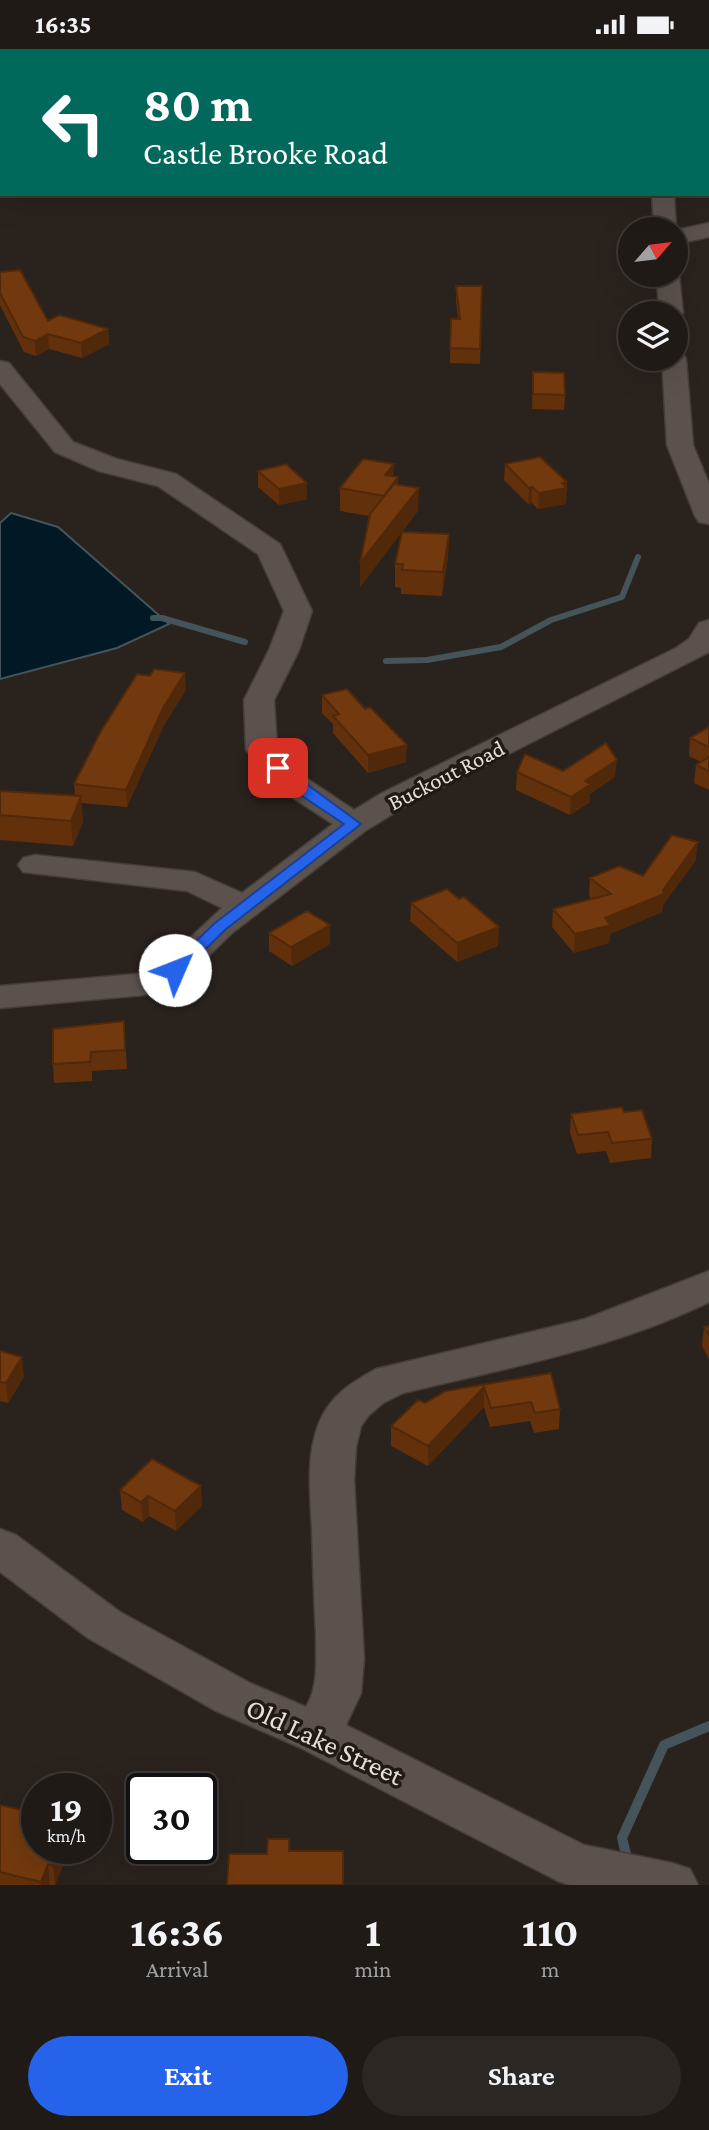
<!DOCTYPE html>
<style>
body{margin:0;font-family:"Crimson Pro",serif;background:#2d2723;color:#f1f3f6;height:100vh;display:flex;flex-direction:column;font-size:26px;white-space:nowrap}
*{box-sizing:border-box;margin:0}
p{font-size:23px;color:#a2a1a1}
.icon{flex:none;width:38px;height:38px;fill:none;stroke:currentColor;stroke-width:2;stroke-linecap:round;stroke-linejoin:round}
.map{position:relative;height:1836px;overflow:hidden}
.drawer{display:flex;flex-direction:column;background:#201a16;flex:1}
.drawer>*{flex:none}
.banner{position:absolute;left:0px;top:0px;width:710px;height:147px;box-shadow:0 7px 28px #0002,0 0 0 2px #3d3835;background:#00695c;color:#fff;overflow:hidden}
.needle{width:46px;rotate:62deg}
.controls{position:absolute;left:618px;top:168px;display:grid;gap:14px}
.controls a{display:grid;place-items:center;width:70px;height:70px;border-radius:50%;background:#201a16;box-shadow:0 7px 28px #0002,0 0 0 2px #3d3835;font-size:35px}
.speed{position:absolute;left:21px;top:1724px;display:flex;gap:14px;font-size:35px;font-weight:700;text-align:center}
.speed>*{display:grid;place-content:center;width:91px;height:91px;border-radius:50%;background:#201a16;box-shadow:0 7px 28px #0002,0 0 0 2px #3d3835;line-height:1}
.speed small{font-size:18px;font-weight:400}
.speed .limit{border:4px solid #111;border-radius:10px;background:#fff;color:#111}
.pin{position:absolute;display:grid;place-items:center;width:60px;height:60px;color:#fff;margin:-30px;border-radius:14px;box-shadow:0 4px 10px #0006}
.me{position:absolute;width:77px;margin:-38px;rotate:46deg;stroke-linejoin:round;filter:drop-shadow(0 0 5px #0008)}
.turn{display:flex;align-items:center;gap:24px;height:147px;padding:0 28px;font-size:32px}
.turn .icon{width:91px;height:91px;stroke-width:2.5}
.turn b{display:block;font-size:49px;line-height:60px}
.eta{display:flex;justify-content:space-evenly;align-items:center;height:119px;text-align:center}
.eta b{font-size:42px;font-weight:700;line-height:49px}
.cta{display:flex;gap:14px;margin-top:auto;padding:14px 28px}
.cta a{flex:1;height:80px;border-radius:42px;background:#2563eb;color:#fff;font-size:28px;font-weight:700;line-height:80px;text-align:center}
.cta a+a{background:#2d2723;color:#f1f3f6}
.status{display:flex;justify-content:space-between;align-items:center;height:49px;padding:0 35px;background:#201a16;direction:ltr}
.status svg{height:19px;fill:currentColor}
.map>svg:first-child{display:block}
.water{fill:#011924;stroke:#45545b;stroke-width:2}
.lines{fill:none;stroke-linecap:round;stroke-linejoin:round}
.stream-far1{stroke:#45545b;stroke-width:6}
.stream{stroke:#45545b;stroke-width:10}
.minor-casing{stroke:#443e3a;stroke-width:3}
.minor{fill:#5c524d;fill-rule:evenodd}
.wall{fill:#62310c}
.shaded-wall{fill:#50280a}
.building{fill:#72390e;stroke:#50280a;stroke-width:2}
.route{fill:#2563eb;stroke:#184099;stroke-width:2}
.labels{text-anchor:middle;stroke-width:7;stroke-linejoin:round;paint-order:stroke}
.street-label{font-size:23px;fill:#e4dedb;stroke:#201914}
.near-street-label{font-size:28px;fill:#e4dedb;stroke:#201914}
</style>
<div class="status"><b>16:35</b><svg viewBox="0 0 49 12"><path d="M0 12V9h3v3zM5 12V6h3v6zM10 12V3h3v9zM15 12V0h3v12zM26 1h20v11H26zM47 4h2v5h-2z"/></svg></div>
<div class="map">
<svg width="709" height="1836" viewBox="0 0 709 1836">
<rect width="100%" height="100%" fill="#2a221d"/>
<path class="water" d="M11 464 58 478 169 575 117 599 0 630V474Z"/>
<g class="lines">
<path class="stream-far1" d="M153 569H162L245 593
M386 612 427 611 501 598 551 571 622 548 638 508"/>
<path class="stream" d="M628 1813 622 1789 664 1696 709 1677"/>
<g class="minor-casing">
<path id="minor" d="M606 0H627L628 2H607Z
M652 145H674L676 180V181L654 180Z
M709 174V188L676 195V181Z
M676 221 679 226 683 264 676 270V264H659L657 226H676Z
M676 303 683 305 686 310 693 396 709 435V475L699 473 695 467 667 396 662 310H676Z
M0 312 9 314 73 393 117 410 176 425 280 495 312 562 299 601 274 651 277 699 306 729 354 761 382 744 676 599 689 590 699 574 709 571V603L404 758 365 782 232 884 186 929 144 946 0 959V937L137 925 162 915 222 859 187 842 23 823 18 816 23 809 35 806 195 823 242 844 333 775 284 743 246 701 244 651 269 601 284 562 258 505 158 437 99 422 55 403 0 335Z
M709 1222V1253C613 1300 506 1319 403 1344L383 1354 369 1366 361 1377 356 1398 354 1431 364 1610 361 1644 346 1676 584 1796 672 1814 690 1820 698 1836H570L558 1832 299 1698 216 1662 88 1589 0 1523V1480L16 1486 120 1563 250 1634 306 1658C319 1637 316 1609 316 1585 314 1550 313 1514 312 1479 310 1444 306 1406 319 1374 330 1347 352 1333 376 1320L585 1270Z"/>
</g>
<use href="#minor" class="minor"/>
</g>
<path class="wall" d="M0 223 48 272 108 280 109 295 82 309 49 300 36 307 24 303 0 256Z
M456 237H482L480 315 450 314 451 270H458L456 252Z
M533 323 565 346 564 361 532 360Z
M505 415 567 433 566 455 538 460 532 454 528 455 504 431Z
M258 422 307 450 279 456 258 438Z
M394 427 398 435 418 462 402 483 449 485 448 508 442 547 401 545V539L395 538V515L401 484 360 538V514L369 467 340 462V439Z
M186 641 164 676 127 758 81 754 83 773 73 797 1 791 0 792V742L75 747 74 735Z
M322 646 406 713 368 724 333 684V675L322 664Z
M709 678V741L694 734 696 716 701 713 689 707 690 689Z
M563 722 615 728 590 745V753L570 766 516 741 517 723Z
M696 811 663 856 662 863 610 885 609 894 574 904 552 878 553 860 592 850 589 847 590 829 643 827Z
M459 850 498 897 457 913 410 872 411 854Z
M330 876V895L292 917 269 902V884Z
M124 972 127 1020 92 1022V1032L54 1034 53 1015Z
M571 1065 652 1090 651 1109 610 1114 606 1102 577 1105 570 1084Z
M709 1277V1310L702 1297 704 1278Z
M0 1302 24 1328 8 1354 0 1352Z
M551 1324 560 1360 559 1380 534 1384 530 1372 490 1378 484 1358 428 1417 391 1397V1377L446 1342Z
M120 1441 202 1457 176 1482 149 1467 143 1473 122 1461Z
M0 1756 70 1799 55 1836H0Z"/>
<path class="shaded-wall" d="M108 280 109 295 82 309 81 294Z
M48 285 49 300 36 307 35 292Z
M394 415 393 434 398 428V451L385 426Z
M567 433 566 455 538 460 539 444Z
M307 434V450L279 456V440Z
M532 438V454L528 455 529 439Z
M419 439 418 462 360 538V514Z
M449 485 448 508 442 547 443 523Z
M185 624 186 641 164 676 127 758 126 741 163 659Z
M407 696 406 713 368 724V706Z
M617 711 615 728 590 745V753L570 766 571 748 585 732Z
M81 747 83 773 73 797 71 772Z
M698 793 696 811 663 856 662 863 610 885 609 894 574 904 575 885 605 869 663 841Z
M330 876V895L292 917 291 898Z
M499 878 498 897 457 913V894Z
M22 1308 24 1328 8 1354 6 1334Z
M484 1338V1358L428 1417V1397Z
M201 1437 202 1457 176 1482 175 1462Z
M148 1447 149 1467 143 1473 141 1453Z
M60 1799H70L55 1836 53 1817Z
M48 1815 50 1836H41V1833Z"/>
<path class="building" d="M20 221 48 272 59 266 108 280 81 294 48 285 35 292 23 288 0 244V223Z
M456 237H482L480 300 450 299 451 270H460Z
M533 323 564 324 565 346 533 345Z
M540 408 567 433 562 434 567 439 539 444 532 438 529 439 505 415Z
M363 410 394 415 385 426 398 428 384 447 340 439Z
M286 415 307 434 279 440 258 422Z
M394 435 419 439 360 514 370 465Z
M402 483 449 485 443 523 402 521 403 515H395Z
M154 620 185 624 163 659 126 741 74 735 101 682 137 625 150 627Z
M347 640 365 660 370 658 407 696 368 706 333 667 339 665 322 646Z
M709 678V698L690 689Z
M606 694 617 711 585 732 591 735 571 748 517 723 525 705 563 722Z
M709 708V722L696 716Z
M0 742 81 747 71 772 0 766Z
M672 786 698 793 663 841 664 845 605 869 611 876 575 885 553 860 611 845 590 829 619 817 643 827Z
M447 840 459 850 464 848 499 878 457 894 411 854Z
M307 862 330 876 291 898 269 884Z
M124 972 125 1001 91 1003 90 1013 53 1015V980Z
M622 1058 624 1063 642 1061 652 1090 612 1094 608 1083 578 1086 571 1065Z
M709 1277V1286L704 1278Z
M0 1302 22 1308 6 1334 0 1333Z
M551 1324 560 1360 535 1364 531 1353 491 1359 484 1338 428 1397 391 1377 418 1351 425 1354 446 1342Z
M152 1410 201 1437 175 1462 148 1447 141 1453 120 1441Z
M31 1751 37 1752V1799H60L53 1817 48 1815 41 1833 0 1823V1756L26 1762Z
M268 1790H289V1802H343V1836H227L229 1805H267Z"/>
<path class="route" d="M278 714 361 775 226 880 181 924H170L167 921 170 917 215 874 344 775 290 739 271 719Z"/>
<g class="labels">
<g class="street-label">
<text transform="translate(446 726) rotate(-27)" y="8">Buckout Road</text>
</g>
<g class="near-street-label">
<text transform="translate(325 1692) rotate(25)" y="10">Old Lake Street</text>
</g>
</g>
</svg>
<div class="controls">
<a><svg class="needle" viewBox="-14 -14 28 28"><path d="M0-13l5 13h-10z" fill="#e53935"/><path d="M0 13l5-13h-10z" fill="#a2a1a1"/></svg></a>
<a><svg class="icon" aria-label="layers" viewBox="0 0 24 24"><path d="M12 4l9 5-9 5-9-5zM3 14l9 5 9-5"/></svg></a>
</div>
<div class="speed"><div>19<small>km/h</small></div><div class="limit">30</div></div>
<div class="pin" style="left:278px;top:719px;background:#d93025"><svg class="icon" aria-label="arrive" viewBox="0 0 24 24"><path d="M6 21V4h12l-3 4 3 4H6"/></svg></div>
<svg class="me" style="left:175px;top:921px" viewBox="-20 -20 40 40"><circle r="19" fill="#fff"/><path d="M0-13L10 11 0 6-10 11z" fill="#2563eb"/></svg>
<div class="banner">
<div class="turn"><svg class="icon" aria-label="left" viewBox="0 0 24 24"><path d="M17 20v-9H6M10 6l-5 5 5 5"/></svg><div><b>80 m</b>Castle Brooke Road</div></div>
</div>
</div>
<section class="drawer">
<div class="eta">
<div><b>16:36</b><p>Arrival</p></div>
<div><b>1</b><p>min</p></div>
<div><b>110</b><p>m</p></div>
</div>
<div class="cta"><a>Exit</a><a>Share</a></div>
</section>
